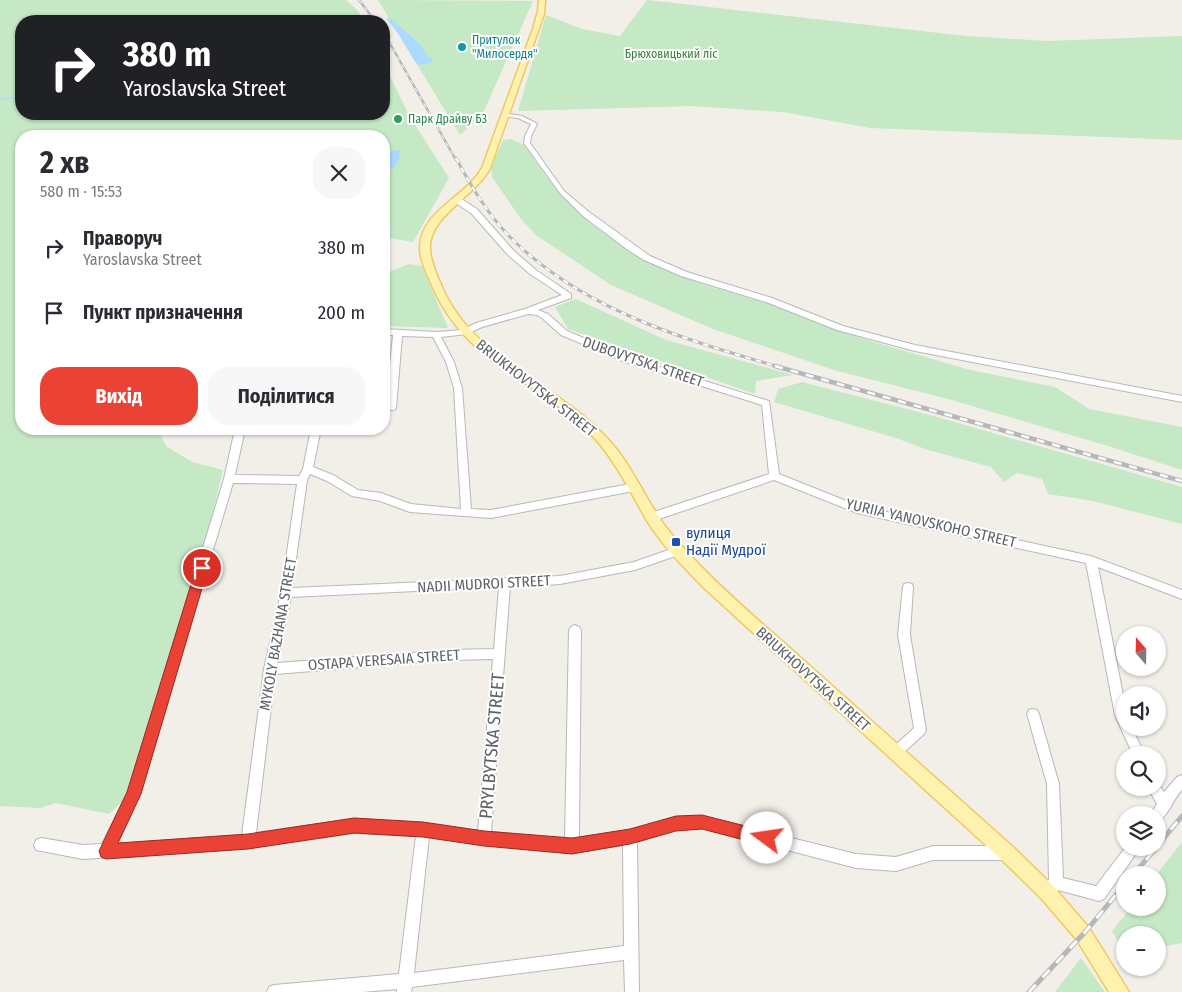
<!DOCTYPE html>
<html lang="uk">
<meta charset="utf-8">
<style>
body{margin:0;font-family:"Fira Sans Condensed",sans-serif;background:#f7f7f7;color:#2b2b33;height:100vh;display:flex;flex-direction:column;font-size:19px;white-space:nowrap}
*{box-sizing:border-box;margin:0}
p{font-size:16px;color:#7c7c81}
.icon{flex:none;width:28px;height:28px;fill:none;stroke:currentColor;stroke-width:2;stroke-linecap:round;stroke-linejoin:round}
.map{position:relative;flex:1;overflow:hidden}
.details{position:absolute;left:15px;top:130px;width:375px;height:305px;display:flex;flex-direction:column;background:#fff;border-radius:20px;box-shadow:0 1px 4px #0004}
.details>*{flex:none}
.top-card{position:absolute;left:15px;top:15px;width:375px;height:105px;border-radius:20px;box-shadow:0 1px 4px #0004;background:#202124;color:#fff;overflow:hidden}
.needle{width:32px;rotate:340deg}
.tools{position:absolute;left:1116px;top:626px;display:grid;gap:10px}
.tools a{display:grid;place-items:center;width:50px;height:50px;border-radius:50%;background:#fff;box-shadow:0 1px 4px #0004;font-size:25px}
.pin{position:absolute;display:grid;place-items:center;width:42px;height:42px;color:#fff;margin:-21px;border:2px solid #fff;border-radius:50%;box-shadow:0 1px 5px #0007}
.me{position:absolute;width:55px;margin:-28px;rotate:284deg;stroke-linejoin:round;filter:drop-shadow(0 0 4px #0008)}
.turn{display:flex;align-items:center;gap:18px;height:105px;padding:0 25px;font-size:22px}
.turn .icon{width:65px;height:65px;stroke-width:2.5}
.turn b{display:block;font-size:35px;line-height:42px}
.round{display:grid;place-items:center;flex:none;width:52px;height:52px;border-radius:20px;background:#f7f7f7}
.head{display:flex;align-items:center;justify-content:space-between;height:85px;padding:0 25px}
h1{font-size:30px;font-weight:700;line-height:38px}
.cta{display:flex;gap:10px;margin-top:auto;padding:10px 25px}
.cta a{flex:1;height:58px;border-radius:20px;background:#ea4335;color:#fff;font-size:20px;font-weight:700;line-height:58px;text-align:center}
.cta a+a{background:#f7f7f7;color:#2b2b33}
ul{padding:0;list-style:none}
li{display:flex;align-items:center;gap:15px;height:65px;padding:0 25px}
li div{flex:1}
li b{display:block;font-size:19px}
li em{font-style:normal}
.map>svg:first-child{display:block}
.green{fill:#c5e8c5}
.water{fill:#aadaff}
.lines{fill:none;stroke-linecap:round;stroke-linejoin:round}
.stream{stroke:#aadaff;stroke-width:1}
.minor-casing{stroke:#b5b8bc;stroke-width:2}
.major-casing{stroke:#f2c960;stroke-width:3}
.minor{fill:#fff;fill-rule:evenodd}
.major{fill:#fff2af;fill-rule:evenodd}
.rail-far3-casing{stroke:#b6b7b8;stroke-width:2.5}
.rail-far2-casing{stroke:#b6b7b8;stroke-width:3}
.rail-far1-casing{stroke:#b6b7b8;stroke-width:4.5}
.rail-casing{stroke:#b6b7b8;stroke-width:5}
.rail-far3{stroke:#fff;stroke-width:1;stroke-dasharray:4.5;stroke-linecap:butt}
.rail-far2{stroke:#fff;stroke-width:2;stroke-dasharray:5.5;stroke-linecap:butt}
.rail-far1{stroke:#fff;stroke-width:2.5;stroke-dasharray:8;stroke-linecap:butt}
.rail{stroke:#fff;stroke-width:3;stroke-dasharray:10;stroke-linecap:butt}
.route{fill:#ea4335;stroke:#982c22}
.culture-dot{fill:#0f9aa8;stroke:#fff;stroke-width:2}
.leisure-dot{fill:#2e9e5b;stroke:#fff;stroke-width:2}
.transit-dot{fill:#1a4fb4;stroke:#fff;stroke-width:2}
.labels{text-anchor:middle;stroke-width:4;stroke-linejoin:round;paint-order:stroke}
.far-culture-label{font-size:12px;fill:#0d838f;stroke:#fff;text-anchor:start}
.far-park-label{font-size:12px;fill:#348238;stroke:#fff}
.far-leisure-label{font-size:12px;fill:#27864d;stroke:#fff;text-anchor:start}
.street-label{font-size:15px;fill:#5f6368;stroke:#fff}
.transit-label{font-size:15px;fill:#164399;stroke:#fff;text-anchor:start}
.near-street-label{font-size:18px;fill:#5f6368;stroke:#fff}
</style>
<div class="map">
<svg width="1182" height="992" viewBox="0 0 1182 992">
<rect width="100%" height="100%" fill="#f1efe8"/>
<path class="green" d="M0 0H346L356 9 365 21H21V114H384V64L410 117 449 178 413 242 384 237V136H21V429H158L166 446 192 462 223 470 202 558 131 793 109 814 56 803 40 808 0 806Z
M378 0 533 1 483 113 460 135Z
M647 0 966 36 1047 41 1182 36V140L870 128 783 112 691 106 518 111 546 15 582 29 620 36Z
M511 139 524 145 555 188 591 224 645 261 699 283 796 312 808 320 867 340 970 370 1055 387 1089 409 1182 427V470L1108 446 948 399 834 370 713 329 611 285 537 236 521 219 492 177 491 168 503 140Z
M409 264 422 266 448 328 384 326V274Z
M576 299 666 340 793 375 756 381 755 394 568 329 555 307Z
M802 382 930 415 1182 487V524L1093 501 1048 494 1042 479 1017 473 1004 482 991 467 928 450 896 438 774 402 778 389Z
M1182 842V943L1165 946 1158 954V935H1125V954L1112 931 1131 908H1158L1156 875Z
M1081 958 1105 992H1055Z"/>
<path class="water" d="M386 18 391 19 421 45 426 55 433 59 432 62 420 65 415 62 399 35Z
M400 150C399 162 397 169 384 172V152Z"/>
<g class="lines">
<path class="stream" d="M0 99 21 97"/>
<g class="minor-casing">
<path id="minor" d="M504 113 522 116 536 123 537 124 531 136 530 143 564 191 589 212 650 256 687 272 772 298 843 326 915 345 1182 396V402L915 351 837 330 766 302 681 276 644 260 628 250 583 216 560 193 524 143 525 136 531 124 518 118 502 116 501 115Z
M454 198H460L477 209 514 251 536 270 571 294V298L538 310 548 314 567 331 631 358 769 401 779 474 859 506 1091 556 1182 590V599L1098 567 1125 705V728H1132L1145 755H1133L1115 715 1086 563 857 513 774 480 656 520H648L647 517 648 514 769 474 762 405 625 362 561 335 542 318 537 315 528 314 482 327 467 334 441 337 454 362 462 388 471 509 491 510 635 483 639 484 640 487 639 490 491 518 410 512 380 501 352 496 327 481 310 474 307 480 292 588 560 576 634 562 677 547 681 548 682 551 681 554 635 570 560 584 510 587 491 832 565 839 569 630 571 627 575 625 579 627 581 630 579 838 630 830 676 817 702 816 856 854 896 857 933 846H1007L1012 848 1014 853 1012 858 1007 860H933L896 871 856 868 702 828 676 829 637 842 639 992H625L624 960 412 987 411 992H397V989L362 992H267L269 987 274 985 399 974 416 836 354 833 248 848 83 859 36 850 34 845 36 840 41 838 83 845 102 844 128 792 224 479 235 429H245L235 475 299 476 303 469 311 429H321L313 467 333 475 358 490 381 493 411 504 461 509 454 388 446 362 433 337 402 336 396 408 394 410H388L386 408 393 335H384V329L436 332 462 330 476 323 525 309 562 295 530 274 508 255 471 213 454 202ZM233 483 297 484 281 593 264 669 242 835 117 844 140 794ZM499 587 494 649 451 650 277 663 291 597ZM493 659 478 831 423 823 354 819 256 833 275 674 451 660ZM429 837 484 845 572 853 623 845 624 946 414 973Z
M908 583 912 584 913 587 910 635 926 730 924 734 899 757 895 759 891 757 889 753 891 749 914 728 898 635 903 587 904 584Z
M1033 709 1037 710 1039 714 1059 784 1063 878 1096 886 1125 848H1140L1104 899 1099 901 1058 890 1052 897 1047 899 1042 897 1040 892 1042 887 1049 880 1047 784 1027 714 1029 710Z
M1182 775V790C1173 799 1168 817 1158 821V815H1150L1157 804 1148 788H1158V783L1164 792 1177 777Z"/>
</g>
<g class="major-casing">
<path id="major" d="M539 0H545L544 14 490 168C476 196 427 217 430 250 431 263 437 275 442 287 473 359 554 382 605 436 627 458 639 486 655 511 665 528 678 542 691 556 727 595 770 630 810 666 878 726 945 787 1013 847L1053 886 1089 928 1129 992H1109L1077 940 1041 898 1001 859 702 586C682 565 661 544 646 519 631 493 618 466 598 442 543 380 466 368 431 283 426 272 420 259 420 247 421 211 466 197 482 168L533 29 538 11Z"/>
</g>
<use href="#minor" class="minor"/>
<use href="#major" class="major"/>
<g class="rail-far3-casing">
<path id="rail-far3" d="M359 0 375 21
M384 33 456 160"/>
</g>
<g class="rail-far2-casing">
<path id="rail-far2" d="M456 158C472 188 490 218 515 242 587 311 686 340 779 367"/>
</g>
<g class="rail-far1-casing">
<path id="rail-far1" d="M775 366 1182 481"/>
</g>
<g class="rail-casing">
<path id="rail" d="M1158 845 1182 816
M1133 875 1156 848
M1029 992 1086 931 1125 884"/>
</g>
<use href="#rail-far3" class="rail-far3"/>
<use href="#rail-far2" class="rail-far2"/>
<use href="#rail-far1" class="rail-far1"/>
<use href="#rail" class="rail"/>
</g>
<path class="route" d="M202 563 206 564 208 568 141 794 118 843 248 834 354 818 423 822 484 831 572 838 630 829 676 816 702 815 773 833 775 838 773 844 767 846 702 829 676 831 630 844 572 854 484 846 423 837 354 833 248 849 106 859 101 857 99 851 127 792 196 568 198 564Z"/>
<circle class="culture-dot" cx="462" cy="47" r="5"/>
<circle class="leisure-dot" cx="398" cy="119" r="5"/>
<rect class="transit-dot" x="671" y="537" width="10" height="10" rx="2.5"/>
<g class="labels">
<g class="far-culture-label">
<text x="472" y="44">Притулок<tspan x="472" dy="14">"Милосердя"</tspan></text>
</g>
<g class="far-park-label">
<text x="671" y="58">Брюховицький ліс</text>
</g>
<g class="far-leisure-label">
<text x="408" y="123">Парк Драйву Б3</text>
</g>
<g class="street-label">
<text transform="translate(643 362) rotate(19)" y="5">DUBOVYTSKA STREET</text>
<text transform="translate(536 388) rotate(38)" y="5">BRIUKHOVYTSKA STREET</text>
<text transform="translate(931 523) rotate(13)" y="5">YURIIA YANOVSKOHO STREET</text>
<text transform="translate(484 584) rotate(-3)" y="5">NADII MUDROI STREET</text>
<text transform="translate(278 634) rotate(-80)" y="5">MYKOLY BAZHANA STREET</text>
<text transform="translate(384 660) rotate(-4)" y="5">OSTAPA VERESAIA STREET</text>
<text transform="translate(813 679) rotate(42)" y="5">BRIUKHOVYTSKA STREET</text>
</g>
<g class="transit-label">
<text x="686" y="538">вулиця<tspan x="686" dy="17">Надії Мудрої</tspan></text>
</g>
<g class="near-street-label">
<text transform="translate(492 746) rotate(-85)" y="6">PRYLBYTSKA STREET</text>
</g>
</g>
</svg>
<div class="tools">
<a><svg class="needle" viewBox="-14 -14 28 28"><path d="M0-13l5 13h-10z" fill="#e53935"/><path d="M0 13l5-13h-10z" fill="#7c7c81"/></svg></a>
<a><svg class="icon" aria-label="sound" viewBox="0 0 24 24"><path d="M4 9h4l5-4v14l-5-4H4zM17 9q2 3 0 6"/></svg></a>
<a><svg class="icon" aria-label="search" viewBox="0 0 24 24"><circle cx="10" cy="10" r="6"/><path d="M15 15l6 6"/></svg></a>
<a><svg class="icon" aria-label="layers" viewBox="0 0 24 24"><path d="M12 4l9 5-9 5-9-5zM3 14l9 5 9-5"/></svg></a>
<a>+</a>
<a>−</a>
</div>
<div class="pin" style="left:202px;top:568px;background:#d93025"><svg class="icon" aria-label="arrive" viewBox="0 0 24 24"><path d="M6 21V4h12l-3 4 3 4H6"/></svg></div>
<svg class="me" style="left:767px;top:838px" viewBox="-20 -20 40 40"><circle r="19" fill="#fff"/><path d="M0-13L10 11 0 6-10 11z" fill="#ea4335"/></svg>
<div class="top-card">
<div class="turn"><svg class="icon" aria-label="right" viewBox="0 0 24 24"><path d="M7 20v-9h11M14 6l5 5-5 5"/></svg><div><b>380 m</b>Yaroslavska Street</div></div>
</div>
<section class="details">
<div class="head"><div><h1>2 хв</h1><p>580 m · 15:53</p></div><a class="round"><svg class="icon" aria-label="close" viewBox="0 0 24 24"><path d="M6 6l12 12M18 6L6 18"/></svg></a></div>
<ul>
<li><svg class="icon" aria-label="right" viewBox="0 0 24 24"><path d="M7 20v-9h11M14 6l5 5-5 5"/></svg><div><b>Праворуч</b><p>Yaroslavska Street</p></div><em>380 m</em></li>
<li><svg class="icon" aria-label="arrive" viewBox="0 0 24 24"><path d="M6 21V4h12l-3 4 3 4H6"/></svg><div><b>Пункт призначення</b></div><em>200 m</em></li>
</ul>
<div class="cta"><a>Вихід</a><a>Поділитися</a></div>
</section>
</div>
